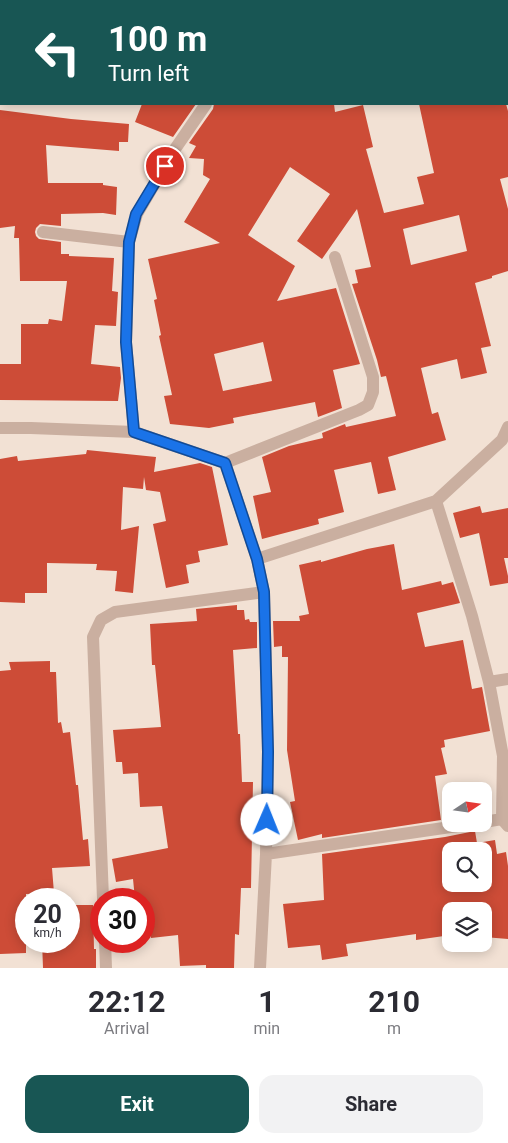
<!DOCTYPE html>
<style>
body{margin:0;font-family:Roboto,sans-serif;background:#f2f2f3;color:#2b2b33;height:100vh;display:flex;flex-direction:column;font-size:19px;white-space:nowrap}
*{box-sizing:border-box;margin:0}
p{font-size:16px;color:#7c7c81}
.icon{flex:none;width:28px;height:28px;fill:none;stroke:currentColor;stroke-width:2;stroke-linecap:round;stroke-linejoin:round}
.map{position:relative;height:968px;overflow:hidden}
.details{display:flex;flex-direction:column;background:#fff;flex:1}
.details>*{flex:none}
.guide{position:absolute;left:0px;top:0px;width:509px;height:105px;box-shadow:0 2px 12px #0003;background:#185654;color:#fff;overflow:hidden}
.needle{width:32px;rotate:77deg}
.fabs{position:absolute;left:442px;top:782px;display:grid;gap:10px}
.fabs a{display:grid;place-items:center;width:50px;height:50px;border-radius:10px;background:#fff;box-shadow:0 2px 12px #0003;font-size:25px}
.speed{position:absolute;left:15px;top:888px;display:flex;gap:10px;font-size:25px;font-weight:700;text-align:center}
.speed>*{display:grid;place-content:center;width:65px;height:65px;border-radius:50%;background:#fff;box-shadow:0 2px 12px #0003;line-height:1}
.speed small{font-size:12px;font-weight:400}
.speed .limit{border:8px solid #d22;background:#fff;color:#111}
.pin{position:absolute;display:grid;place-items:center;width:42px;height:42px;color:#fff;margin:-21px;border:2px solid #fff;border-radius:50%;box-shadow:0 1px 5px #0007}
.me{position:absolute;width:55px;margin:-28px;rotate:1deg;stroke-linejoin:round;filter:drop-shadow(0 0 4px #0008)}
.turn{display:flex;align-items:center;gap:18px;height:105px;padding:0 25px;font-size:22px}
.turn .icon{width:65px;height:65px;stroke-width:2.5}
.turn b{display:block;font-size:35px;line-height:42px}
.eta{display:flex;justify-content:space-evenly;align-items:center;height:85px;text-align:center}
.eta b{font-size:30px;font-weight:700;line-height:35px}
.button{display:flex;gap:10px;margin-top:auto;padding:10px 25px}
.button a{flex:1;height:58px;border-radius:15px;background:#185654;color:#fff;font-size:20px;font-weight:700;line-height:58px;text-align:center}
.button a+a{background:#f2f2f3;color:#2b2b33}
.map>svg:first-child{display:block}
.building{fill:#cd4c37;fill-rule:evenodd}
.lines{fill:none;stroke-linecap:round;stroke-linejoin:round}
.minor{stroke:#caafa0;stroke-width:12}
.route-casing{stroke:#114b97;stroke-width:12}
.route{stroke:#1a73e8;stroke-width:9}
</style>
<div class="map">
<svg width="508" height="968" viewBox="0 0 508 968">
<rect width="100%" height="100%" fill="#f2e1d4"/>
<path class="building" d="M142 104H196L173 137 135 122Z
M214 104H334L335 112 363 105 373 147 366 149 384 213 424 204 417 177 434 173 419 104H506L508 111V177L500 179 508 209V271L492 276V278L475 283 491 346 481 348 487 373 461 379 457 359 421 368 432 414 438 412 446 440 388 457 396 490 378 494 371 462 334 470 344 512 318 519 319 524 262 539 253 496 271 492 262 457 289 446 323 438 322 433 345 424 346 427 396 416 386 376 381 377 377 360 352 284 358 283 355 270 371 267 357 209 322 259 297 241 330 194 290 167 248 235 295 266 277 301 336 288 360 364 333 370 342 408 318 417 315 402 233 418 234 423 209 428 170 424 164 396 172 395 159 336 161 335 154 300 157 299 148 259 220 243 184 222 210 179 203 175 204 159 189 158 196 146 189 143 213 109ZM459 215 467 251 411 265 403 229ZM263 342 272 381 223 391 214 354Z
M0 110 71 119 129 124 128 142H119V151L46 145 48 183H103V185L117 187 116 215 103 213 61 214V226L40 224 36 228 35 232 36 236 39 239 61 242V254H69V256L114 258 112 291 118 292 116 326 95 325 91 364 120 367 121 378 118 401 0 400V364H21V324H48L49 319 62 321 67 281H20L19 238H14L15 226 0 228Z
M87 450 156 457 154 472 200 463 212 467 228 545 198 551 200 562 186 565 189 583 166 588 153 524 166 521 160 492 146 490 144 477 143 489 123 487 121 530 139 526 133 593 115 591 117 571 96 570 97 564 47 563V593H25V603L0 602V459L17 456 18 461 86 454Z
M480 506 482 513 508 508V558H504L508 576V583L490 586 479 533 460 538 453 513Z
M394 544 402 590 441 581 442 585 453 582 460 603 417 613 425 647 463 640 472 689 482 687 490 731 444 740 445 747 441 748 447 774 435 776 441 820 322 838V834L298 840 290 802 295 801 287 750 288 657H282V646L274 647 273 621H300L299 616 309 614 299 565 321 560V562L367 549Z
M237 605V610H244L245 620 249 619 250 622H257V648L233 650 238 734H240L242 782H253L251 888H241L239 935 235 934 234 968H206V965L180 966 178 935 151 938 147 906 144 907V899H135L133 879 116 882 112 859 168 848 162 806 140 807 138 773 123 774 122 762H116L113 730 161 727 155 665H152L150 624 197 621 196 609Z
M50 661V672H56L58 723 61 722 63 733 70 732 76 785H78L83 840 88 839 90 866 52 868 54 893 26 894V953L0 954V671L11 670 9 662Z
M475 831 477 843 495 840 497 854 506 852 508 866V939L484 937V911H451V935L416 940V934L346 944 348 956 322 960 320 945 288 948 283 904 324 900 322 854 445 837ZM451 851H484V884H451Z
M69 905H93L94 949H96V968H43L42 941H69Z"/>
<g class="lines">
<path class="minor" d="M122 0V1
M369 0V1
M316 1 318 0
M508 2V5
M206 104 175 149 137 214 129 242 126 343 134 432 225 463 257 559 264 592 268 751 266 854 260 968
M43 232 129 242
M0 428H31L134 432
M225 463 359 410 368 405 373 392V377L335 257
M436 501 502 440 508 427
M257 559 436 501 472 616 489 682 503 756 502 819 508 826
M489 682 508 679
M484 822 502 819
M266 854 471 824
M103 899 93 637 101 620 115 612 264 592
M105 941 106 968"/>
</g>
<g class="lines">
<g class="route-casing">
<path id="route" d="M165 166 136 214 129 242 126 342 134 432 225 463 257 559 264 592 268 752 267 820"/>
</g>
<use href="#route" class="route"/>
</g>
</svg>
<div class="fabs">
<a><svg class="needle" viewBox="-14 -14 28 28"><path d="M0-13l5 13h-10z" fill="#e53935"/><path d="M0 13l5-13h-10z" fill="#7c7c81"/></svg></a>
<a><svg class="icon" aria-label="search" viewBox="0 0 24 24"><circle cx="10" cy="10" r="6"/><path d="M15 15l6 6"/></svg></a>
<a><svg class="icon" aria-label="layers" viewBox="0 0 24 24"><path d="M12 4l9 5-9 5-9-5zM3 14l9 5 9-5"/></svg></a>
</div>
<div class="speed"><div>20<small>km/h</small></div><div class="limit">30</div></div>
<div class="pin" style="left:165px;top:166px;background:#d93025"><svg class="icon" aria-label="arrive" viewBox="0 0 24 24"><path d="M6 21V4h12l-3 4 3 4H6"/></svg></div>
<svg class="me" style="left:267px;top:820px" viewBox="-20 -20 40 40"><circle r="19" fill="#fff"/><path d="M0-13L10 11 0 6-10 11z" fill="#1a73e8"/></svg>
<div class="guide">
<div class="turn"><svg class="icon" aria-label="left" viewBox="0 0 24 24"><path d="M17 20v-9H6M10 6l-5 5 5 5"/></svg><div><b>100 m</b>Turn left</div></div>
</div>
</div>
<section class="details">
<div class="eta">
<div><b>22:12</b><p>Arrival</p></div>
<div><b>1</b><p>min</p></div>
<div><b>210</b><p>m</p></div>
</div>
<div class="button"><a>Exit</a><a>Share</a></div>
</section>
